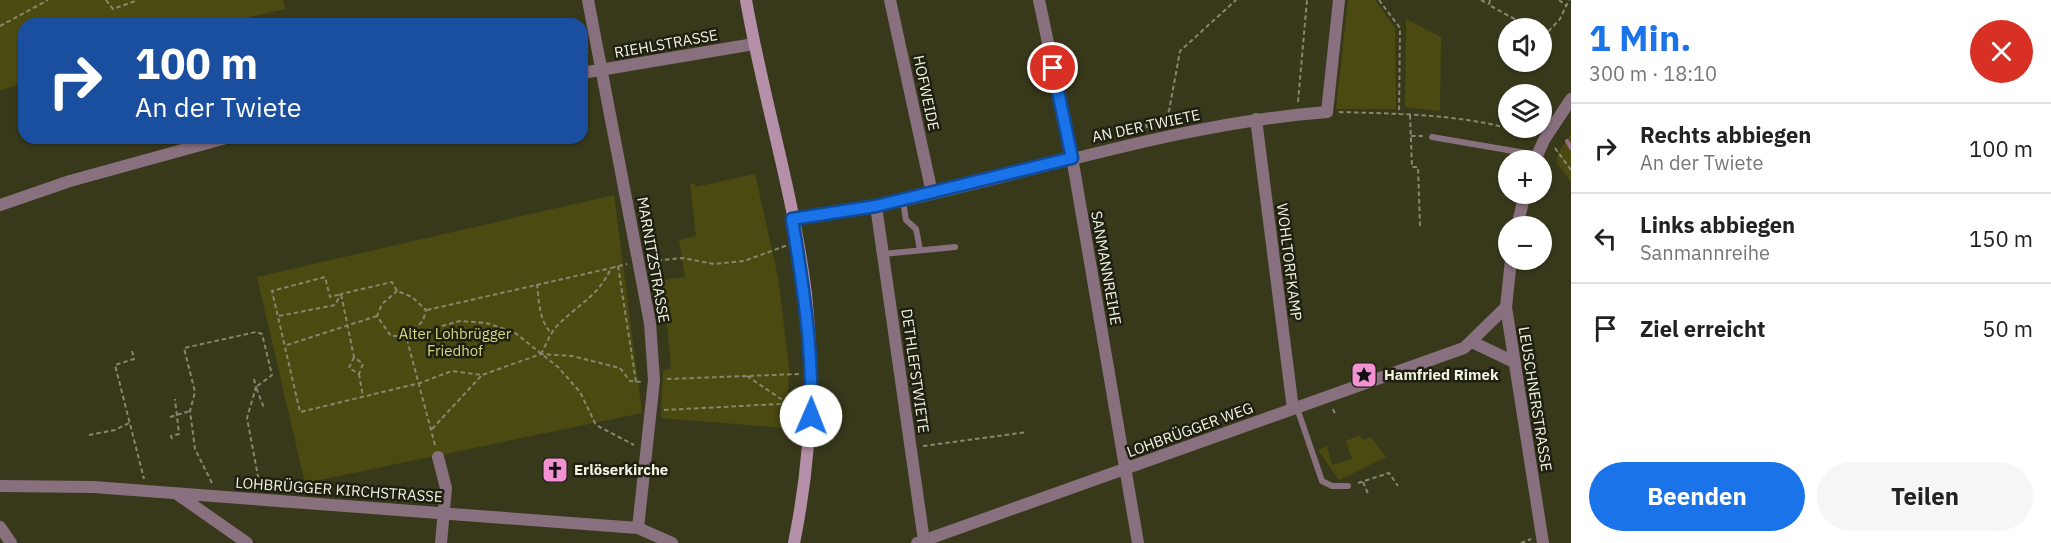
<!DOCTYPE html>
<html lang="de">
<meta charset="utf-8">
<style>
body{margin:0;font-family:"IBM Plex Sans",sans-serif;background:#f6f6f6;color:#222;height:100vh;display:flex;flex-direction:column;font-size:22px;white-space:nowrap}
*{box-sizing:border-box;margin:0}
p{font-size:20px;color:#767676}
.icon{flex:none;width:33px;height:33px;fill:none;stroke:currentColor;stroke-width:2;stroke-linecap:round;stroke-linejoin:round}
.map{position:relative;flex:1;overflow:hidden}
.details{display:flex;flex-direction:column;background:#fff;width:480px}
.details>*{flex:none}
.guide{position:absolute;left:18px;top:18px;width:570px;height:126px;border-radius:18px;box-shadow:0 2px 4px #0004;background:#1a4fa0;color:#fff;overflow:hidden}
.buttons{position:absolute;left:1498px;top:18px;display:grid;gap:12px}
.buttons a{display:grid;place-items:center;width:54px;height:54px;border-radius:50%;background:#fff;box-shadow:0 2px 4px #0004;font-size:30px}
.pin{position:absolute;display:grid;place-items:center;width:51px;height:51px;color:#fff;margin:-26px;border:3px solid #fff;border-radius:50%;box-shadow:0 2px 6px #0007}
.me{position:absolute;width:66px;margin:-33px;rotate:1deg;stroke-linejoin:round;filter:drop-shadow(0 0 4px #0008)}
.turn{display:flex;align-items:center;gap:21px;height:126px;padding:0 18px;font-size:27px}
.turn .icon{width:78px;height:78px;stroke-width:2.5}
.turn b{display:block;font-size:42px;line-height:51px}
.round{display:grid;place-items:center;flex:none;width:63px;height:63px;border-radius:32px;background:#f6f6f6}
.headline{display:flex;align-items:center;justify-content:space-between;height:102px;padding:0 18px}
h1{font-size:36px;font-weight:800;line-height:45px;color:#1a73e8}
.primary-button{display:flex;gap:12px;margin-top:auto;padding:12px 18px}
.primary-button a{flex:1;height:69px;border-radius:36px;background:#1a73e8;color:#fff;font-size:24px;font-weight:800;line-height:69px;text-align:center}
.primary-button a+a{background:#f6f6f6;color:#222}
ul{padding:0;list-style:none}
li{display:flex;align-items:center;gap:18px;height:90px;padding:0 18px;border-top:2px solid #e0e0e0}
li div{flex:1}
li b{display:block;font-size:22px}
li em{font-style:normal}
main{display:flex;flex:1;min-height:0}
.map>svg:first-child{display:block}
.green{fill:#4b4b11}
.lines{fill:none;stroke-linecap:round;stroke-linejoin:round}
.stream{stroke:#9d698b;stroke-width:4}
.path{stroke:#86876f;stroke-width:2;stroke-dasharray:4.5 3;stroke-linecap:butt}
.lane{stroke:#88707f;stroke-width:6}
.street{stroke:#88707f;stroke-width:12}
.secondary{stroke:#b590a8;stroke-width:12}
.route-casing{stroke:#114b97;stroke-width:15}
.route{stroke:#1a73e8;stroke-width:10}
.labels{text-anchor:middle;stroke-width:5;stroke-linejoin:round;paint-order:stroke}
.street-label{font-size:15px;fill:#f1f2e0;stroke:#1f1f12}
.park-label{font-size:15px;fill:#d6d880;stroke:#1f1f12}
.poi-label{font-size:15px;font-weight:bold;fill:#f1f2e0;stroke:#1f1f12;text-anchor:start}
</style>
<main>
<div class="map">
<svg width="1571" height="543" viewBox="0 0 1571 543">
<rect width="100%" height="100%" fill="#38391b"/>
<path class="green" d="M0 0H283L285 9 219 24H24V82L0 91Z
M1348 0H1375L1395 28 1396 109H1336Z
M1400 16 1406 19 1441 37 1440 111 1405 107 1406 19Z
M1571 134V182L1557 163 1558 153Z
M755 174 778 277 789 367 787 428 661 418 663 370 671 369 668 330 657 281 685 277 679 240 696 236 690 184 694 183 696 187Z
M614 195 642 413 305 483 257 277Z
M1360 435 1363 440 1371 437 1386 457 1339 480 1318 450 1327 446 1332 465 1352 459 1346 441Z"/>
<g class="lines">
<path class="stream" d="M1567 141 1571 148"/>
<path class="path" d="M106 0 113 9 138 0
M1379 0 1400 28 1399 114
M1481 0 1489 4
M1490 0 1489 5 1531 28
M1559 0 1567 6
M0 26 48 0
M1542 34H1546L1560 19 1569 0
M1298 102 1307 0
M1339 112C1404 114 1469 114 1531 135
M1410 115 1412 167H1418L1420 226
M1147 128 1146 124 1158 121 1169 111 1180 51 1236 0
M1411 136H1423
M1555 148 1571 170
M650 261 683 258 714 264 744 261 788 245
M618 266 636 382
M537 284C539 301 539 321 552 334
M427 310 611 268
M279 316 335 305 341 294 392 282 397 291 412 297 426 310 423 321 406 336H391L377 316 382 304 397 291
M287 345 377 316
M132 351 134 359 115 365 144 479
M541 354C546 345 550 333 557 326 578 304 598 297 611 268L627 264
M354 357 349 368 359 374 363 364 354 357 341 294 330 297 325 277 272 291 300 412 420 383 452 371 482 375 541 354 572 356 620 368 630 381 641 382
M359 374 363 397
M747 376 787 403
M254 379 256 387 247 418 260 487
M667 379 800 374
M1333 409 1336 416
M664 410 799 403
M170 417 190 411
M432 429 482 375
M89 435 115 430 129 423
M172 439 171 436 179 434 175 399
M435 445 406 336 460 321 486 323 514 332 558 367 580 392 596 425 634 445
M923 446 1027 432
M1363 482 1369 496
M212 483 195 449 190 411 195 392 184 348 256 332 262 334 272 375 256 387 264 408
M1358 483 1389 473 1398 486
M1521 543 1531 539"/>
<path class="lane" d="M1432 137 1537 155
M903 201 906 220 916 229 920 250
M883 254 955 247
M1297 408 1322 481 1332 486H1348"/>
<path class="street" d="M588 0 650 323 654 380 638 528
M890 0 932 193
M1039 0 1072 157 1138 543
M582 73 754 44
M1256 119 1293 409
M1535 160 1544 140 1571 99
M0 205 70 181 226 138
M876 206 924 541
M793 219C821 215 850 212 878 206 1028 175 1173 124 1327 112L1339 0
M1517 226 1525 194
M1511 260 1506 307 1543 543
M1472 342 1514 362
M438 457 446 488 441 543
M0 486 93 487 638 528 672 543
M177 494 247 543
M0 527 11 543
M917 543 1464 348 1506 307"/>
<path class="secondary" d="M746 0C763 98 794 195 806 294 815 378 811 460 794 543"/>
</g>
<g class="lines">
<g class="route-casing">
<path id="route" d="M811 416C813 349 803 285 792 219L876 206 1072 158 1053 68"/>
</g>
<use href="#route" class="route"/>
</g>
<defs>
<g id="sight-square" transform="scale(1.35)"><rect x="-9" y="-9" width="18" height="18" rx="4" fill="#f491d3" stroke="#1f1f12"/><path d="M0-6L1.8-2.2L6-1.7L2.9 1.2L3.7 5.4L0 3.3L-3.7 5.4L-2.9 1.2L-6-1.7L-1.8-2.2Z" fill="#111"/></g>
<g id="church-square" transform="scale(1.35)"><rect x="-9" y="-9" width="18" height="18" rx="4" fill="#f491d3" stroke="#1f1f12"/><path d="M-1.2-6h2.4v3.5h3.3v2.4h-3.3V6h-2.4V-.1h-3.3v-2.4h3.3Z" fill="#111"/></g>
</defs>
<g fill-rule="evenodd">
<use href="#sight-square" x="1364" y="375"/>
<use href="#church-square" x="555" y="470"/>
</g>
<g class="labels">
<g class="street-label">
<text transform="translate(666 44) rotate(-10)" y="5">RIEHLSTRASSE</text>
<text transform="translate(926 93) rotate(78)" y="5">HOFWEIDE</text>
<text transform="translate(1146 126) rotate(-12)" y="5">AN DER TWIETE</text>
<text transform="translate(653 260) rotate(80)" y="5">MARNITZSTRASSE</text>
<text transform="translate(1289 262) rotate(83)" y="5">WOHLTORFKAMP</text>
<text transform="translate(1106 268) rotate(80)" y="5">SANMANNREIHE</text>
<text transform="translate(915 371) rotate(82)" y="5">DETHLEFSTWIETE</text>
<text transform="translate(1535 399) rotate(81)" y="5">LEUSCHNERSTRASSE</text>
<text transform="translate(1190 430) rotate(-20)" y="5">LOHBRÜGGER WEG</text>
<text transform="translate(339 490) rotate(4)" y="5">LOHBRÜGGER KIRCHSTRASSE</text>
</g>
<g class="park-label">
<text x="455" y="339">Alter Lohbrügger<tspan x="455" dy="17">Friedhof</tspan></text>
</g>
<g class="poi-label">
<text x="1384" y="380">Hamfried Rimek</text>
<text x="574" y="475">Erlöserkirche</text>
</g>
</g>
</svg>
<div class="buttons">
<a><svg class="icon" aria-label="sound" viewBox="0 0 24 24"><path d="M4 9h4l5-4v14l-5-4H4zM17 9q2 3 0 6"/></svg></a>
<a><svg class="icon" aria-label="layers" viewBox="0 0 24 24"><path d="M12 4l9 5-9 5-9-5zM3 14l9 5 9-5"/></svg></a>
<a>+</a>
<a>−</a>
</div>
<div class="pin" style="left:1053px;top:68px;background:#d93025"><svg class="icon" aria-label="arrive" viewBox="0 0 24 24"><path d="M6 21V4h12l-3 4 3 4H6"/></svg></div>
<svg class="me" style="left:811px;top:416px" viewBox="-20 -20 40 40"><circle r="19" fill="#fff"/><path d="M0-13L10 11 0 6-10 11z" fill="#1a73e8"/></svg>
<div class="guide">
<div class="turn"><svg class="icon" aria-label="right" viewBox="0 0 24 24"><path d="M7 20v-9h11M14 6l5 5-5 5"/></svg><div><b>100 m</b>An der Twiete</div></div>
</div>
</div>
<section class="details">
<div class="headline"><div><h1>1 Min.</h1><p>300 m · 18:10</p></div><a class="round" style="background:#d93025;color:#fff"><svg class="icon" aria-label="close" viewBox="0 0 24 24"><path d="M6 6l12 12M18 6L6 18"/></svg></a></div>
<ul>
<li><svg class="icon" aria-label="right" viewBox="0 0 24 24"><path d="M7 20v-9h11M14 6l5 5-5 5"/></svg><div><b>Rechts abbiegen</b><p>An der Twiete</p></div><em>100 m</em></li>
<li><svg class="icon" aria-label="left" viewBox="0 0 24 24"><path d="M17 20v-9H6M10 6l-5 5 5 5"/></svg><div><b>Links abbiegen</b><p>Sanmannreihe</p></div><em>150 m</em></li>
<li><svg class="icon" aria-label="arrive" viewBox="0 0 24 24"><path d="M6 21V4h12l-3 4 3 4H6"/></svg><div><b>Ziel erreicht</b></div><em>50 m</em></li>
</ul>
<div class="primary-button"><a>Beenden</a><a>Teilen</a></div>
</section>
</main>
